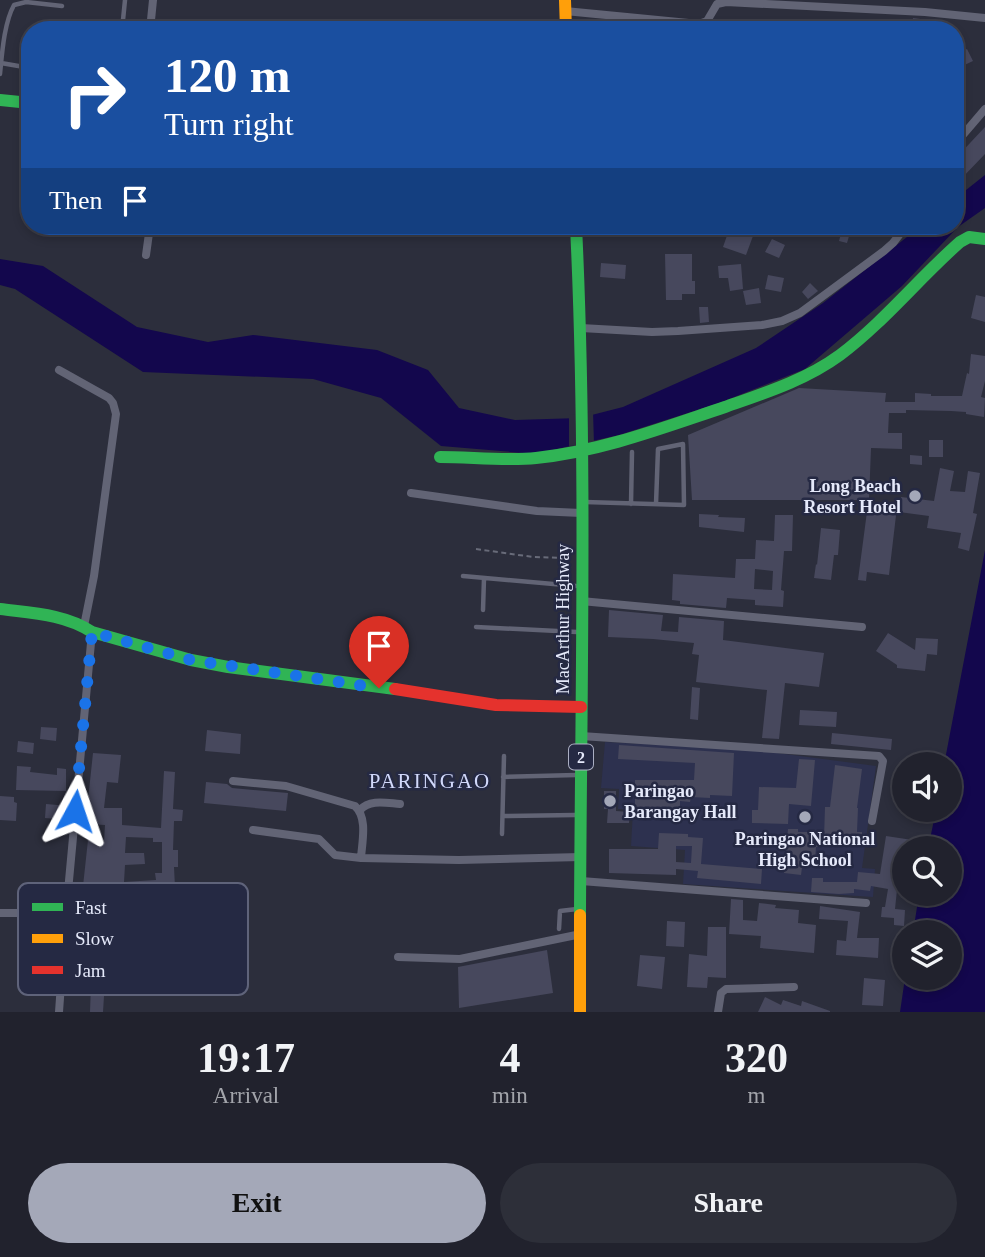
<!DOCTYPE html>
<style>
body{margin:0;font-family:"Times New Roman",serif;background:#2d2f39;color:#f1f3f6;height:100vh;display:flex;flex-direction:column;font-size:26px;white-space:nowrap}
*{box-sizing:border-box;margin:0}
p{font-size:23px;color:#a2a4aa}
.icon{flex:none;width:38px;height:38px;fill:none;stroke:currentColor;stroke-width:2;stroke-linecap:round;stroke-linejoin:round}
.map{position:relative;height:1012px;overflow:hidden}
.drawer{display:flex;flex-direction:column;background:#21222d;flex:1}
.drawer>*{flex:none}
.banner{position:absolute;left:21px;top:21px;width:943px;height:214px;border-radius:28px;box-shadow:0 4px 10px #0003,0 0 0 2px #3e3f49;background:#1a4fa0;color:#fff;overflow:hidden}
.fabs{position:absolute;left:892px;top:752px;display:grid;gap:14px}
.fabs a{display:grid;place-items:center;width:70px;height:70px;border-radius:50%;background:#21222d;box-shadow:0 4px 10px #0003,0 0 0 2px #3e3f49;font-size:35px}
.pin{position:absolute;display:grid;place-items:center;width:60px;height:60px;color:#fff;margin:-72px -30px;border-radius:50% 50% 50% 0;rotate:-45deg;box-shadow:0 0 7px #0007}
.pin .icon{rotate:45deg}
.me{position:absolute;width:77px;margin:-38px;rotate:5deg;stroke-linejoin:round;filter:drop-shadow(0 0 5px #0008)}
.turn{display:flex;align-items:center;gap:24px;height:147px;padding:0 28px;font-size:32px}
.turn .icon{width:91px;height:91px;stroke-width:2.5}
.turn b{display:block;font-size:49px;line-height:60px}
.then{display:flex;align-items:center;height:66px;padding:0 28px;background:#0003;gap:14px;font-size:26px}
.eta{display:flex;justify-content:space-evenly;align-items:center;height:119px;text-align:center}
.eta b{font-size:42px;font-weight:600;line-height:49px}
.primary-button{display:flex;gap:14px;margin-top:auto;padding:14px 28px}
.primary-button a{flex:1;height:80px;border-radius:42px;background:#a4a8b8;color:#111;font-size:28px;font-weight:600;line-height:80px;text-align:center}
.primary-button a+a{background:#2d2f39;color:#f1f3f6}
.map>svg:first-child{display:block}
.built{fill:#2d314f}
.water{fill:#13074d}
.pier{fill:#2c2e3c}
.building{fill:#47485d;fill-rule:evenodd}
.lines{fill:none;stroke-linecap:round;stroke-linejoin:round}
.path{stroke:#686b79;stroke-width:2;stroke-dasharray:5 3.5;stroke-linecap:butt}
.lane{stroke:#626475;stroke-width:4.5}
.street{stroke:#626475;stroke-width:8}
.fast{stroke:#30b455;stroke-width:12}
.slow{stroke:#ff9f0a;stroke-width:12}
.jam{stroke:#e5322d;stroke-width:12}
.route{stroke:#1a73e8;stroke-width:12;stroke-dasharray:0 21.6}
.poi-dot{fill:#a4a8b8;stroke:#252943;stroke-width:2.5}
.labels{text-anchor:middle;stroke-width:5;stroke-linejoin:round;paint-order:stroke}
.shield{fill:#252943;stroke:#abafc3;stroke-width:2}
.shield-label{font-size:16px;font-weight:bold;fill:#e5e9fa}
.poi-label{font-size:18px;font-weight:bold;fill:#e5e9fa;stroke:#252943;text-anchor:end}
.street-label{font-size:18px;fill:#e5e9fa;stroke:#252943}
.quarter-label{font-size:21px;letter-spacing:2px;fill:#d1d8fa;stroke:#252943}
.key{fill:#252943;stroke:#5f637a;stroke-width:2}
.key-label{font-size:19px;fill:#e5e9fa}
</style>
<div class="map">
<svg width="985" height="1012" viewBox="0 0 985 1012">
<rect width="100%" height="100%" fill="#2c2e3c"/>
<path class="built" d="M605 742 747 749 876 766 862 868 875 869 873 897 683 884 685 850 631 846 633 810 618 809 619 789 601 788Z"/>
<path class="water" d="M985 175V208L958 227 902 286 805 369 719 403 619 435 535 454 441 446 381 398 313 379 143 372 15 289 0 285V259L43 266 137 327 208 342 253 335 377 350 428 370 459 408 515 420 580 418 623 407 756 348 823 303 921 226H956V198Z
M985 550V1012H900L905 978H950V933H913L919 894H950V849H928L936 810H950V765H944Z"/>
<path class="pier" d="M593 411 594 444 569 446V415L579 414Z"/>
<path class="building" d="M913 18 935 21V30H912Z
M967 49 973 61 956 69V59L959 57 957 53Z
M985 127V154L960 180 956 176V158Z
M843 226H852L847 243 839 241Z
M730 227 753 236 746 255 723 247Z
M772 239 785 245 779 258 765 252Z
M665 254H692V281H695V294H682V300H666Z
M601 263 626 265 625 279 600 277Z
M741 264 743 289 730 291 728 278H719L718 266Z
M768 275 784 278 781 292 765 289Z
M810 283 818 291 808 299 802 292Z
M759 288 761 303 746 305 743 291Z
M976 295 985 297V322L971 318Z
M699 307H708L709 322 700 323Z
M971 354 985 356V381L981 397 985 398 984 417 966 414V412L951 411 906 410V413H889L888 433H902V449L871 448 869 500H692L688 435 799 388 886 393 885 402H915V393L931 394V396H962L967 373 969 374Z
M929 440H943V457H929Z
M910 455 922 456V465L910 464Z
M940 468 954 471 950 491 965 492 968 471 980 473 973 513 977 514 969 551 958 548 961 533 927 528 929 516 899 512 901 497 934 501Z
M868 504 897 507 889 575 867 572 866 581 858 580Z
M699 514 719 515 718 517 745 518 744 532 699 527Z
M775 515H793L792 551H784L781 590 784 591 783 607 755 605V600L727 598 726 608 680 604V601L672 600 673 574 735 578 736 559H755L756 540 774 541ZM755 569 773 571 772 590 754 589Z
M821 528 840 530 838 555H834L831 580 814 578 816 564 817 565Z
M609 610 663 615 661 631 678 632 679 617 724 621 723 640 824 653 819 687 785 683 779 739 762 738 767 690 696 682 699 655 692 654 694 643 653 639 608 637Z
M888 633 915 650 916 638 938 639 937 655 927 654 925 671 897 668V665L876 651Z
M692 687 700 688 698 720 690 719Z
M800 710 837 712 836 727 799 725Z
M41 727 57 728 56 741 40 739Z
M207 730 241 734 240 754 205 751Z
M832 733 892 739 891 750 831 744Z
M18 741 34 743 33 754 17 752Z
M619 745 734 753 732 796 710 795V798L691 797 690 802 680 801V807H677V817L662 818 661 807H635V780H694L695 763 618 759Z
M93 753 121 755 118 783 107 782 104 808H122V825L161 828 164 771 175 772 173 809 183 810 182 821H174L173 850H178V867H174L175 887 159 888 160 902H127V916L91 915 89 936 105 937 102 964H106L103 1012H90L91 984H79V977H91L92 959H88L89 948 75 946 77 908 80 886H83L88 840 104 842 105 825 86 824V821H81L82 806 87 807 88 800ZM126 837 153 838V842H162V873H155L156 880 124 882 125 865 145 864 144 853H125Z
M799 759 815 760 811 806 789 804 788 824 752 823V810H758L759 787 796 788Z
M835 765 862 769 857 808H858L857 832H862V846L847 845 848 838H824L825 807H830Z
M17 766 31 767 30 772 57 775V768L66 769V791L16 790Z
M206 782 227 784 232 788 288 793 286 811 204 803Z
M604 791H616V811L630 812 629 823H607L608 809H604Z
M0 796 14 797V802L17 803 16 821 0 820Z
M46 804 69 806 68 820 45 818Z
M788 829H798V832H823L822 847H816L815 861 803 860 801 875 784 873Z
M659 833 688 834V837L703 838 701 864 762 869 761 884 697 878 698 871 676 869V875L609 873V849H658ZM676 846H692L691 863 676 862Z
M886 836 919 841 918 849H905V868H902L898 890H897L895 909 905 910 904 926 894 925V918L881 917 882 907H885L888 889 871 886 870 891 854 889V893L839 894 811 892 812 878H823V882H857L858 872 880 874Z
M731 899 743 900V920L757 921 759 903 776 905 775 908 799 910 798 923 816 925 814 953 760 948 761 936 729 934Z
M820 906 860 912 857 938H879L878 958 836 955 837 940 846 941 848 921 819 919Z
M667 921 685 922 684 947 666 946Z
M708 927H726V978L708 977 707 988 687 987 689 954 707 956Z
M547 950 553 993 459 1008 458 967Z
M640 955 665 957 662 989 637 986Z
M864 978 885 980 883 1006 862 1005Z
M765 997 781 1005 783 1000 801 1006 802 1001 830 1011V1012H758Z"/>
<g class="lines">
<path class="path" d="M476 549 533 557 569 558"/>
<path class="lane" d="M122 30 125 0
M1 63 30 68
M0 74C2 54 4 23 14 5L26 2 62 6
M585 502 684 505 683 444 658 449 656 504
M631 504 632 452
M463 576 576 586
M483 610 484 578
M476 627 577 632
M503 777 576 775
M503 816 575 815
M502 834 504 756
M559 929 560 911 577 909"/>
<path class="street" d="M565 11 699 24 707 21 717 4 726 2 925 12 985 18
M150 30 153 0
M956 143 985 109
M146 255 150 226
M581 328 652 332 678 331 762 325 782 321 800 313 884 251 893 243 906 226
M59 370 109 398 113 403 116 414 94 576 84 626
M411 493 537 511 581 513
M581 601 862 627
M581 736 879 756 883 761 872 821
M233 781 286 786 355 806C368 818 362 842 361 858
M360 810C370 799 386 803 400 804
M253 830 319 839 335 855 361 858 459 860 581 857
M581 881 866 903
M0 913H66L92 632
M398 957 460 959 581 934
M59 1012 66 913
M718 1012 721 993 726 989 794 987"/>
<path class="fast" d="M0 100 30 103
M576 226C587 455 581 686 580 915
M440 457C470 457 506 461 536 458 602 451 662 428 725 407 765 393 806 380 840 355 884 322 919 278 960 242L969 237 985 239
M0 609C31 613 65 614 92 632L191 660 228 667 395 689"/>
<path class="slow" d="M565 0 566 30
M580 1012V915"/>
<path class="jam" d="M395 689 496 705 581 707"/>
</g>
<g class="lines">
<path class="route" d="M75 811 92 632 191 660 379 688"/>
</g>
<g class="poi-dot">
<circle cx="915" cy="496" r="7"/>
<circle cx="610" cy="801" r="7"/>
<circle cx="805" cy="817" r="7"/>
</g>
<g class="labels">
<rect class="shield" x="569" y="744.5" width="24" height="25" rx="5"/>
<g class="shield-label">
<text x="581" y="763">2</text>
</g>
<g class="poi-label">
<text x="901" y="492">Long Beach<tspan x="901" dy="21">Resort Hotel</tspan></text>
<text x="624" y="797" text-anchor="start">Paringao<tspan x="624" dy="21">Barangay Hall</tspan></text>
<text x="805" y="845" text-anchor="middle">Paringao National<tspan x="805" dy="21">High School</tspan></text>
</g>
<g class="street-label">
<text transform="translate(563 619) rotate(-90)" y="6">MacArthur Highway</text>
</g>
<g class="quarter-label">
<text x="430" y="788">PARINGAO</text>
</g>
</g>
<rect x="18" y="883" width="230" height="112" rx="10" class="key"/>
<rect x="32" y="903" width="31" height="8" fill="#30b455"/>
<rect x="32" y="934" width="31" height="9" fill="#ff9f0a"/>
<rect x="32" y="966" width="31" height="8" fill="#e5322d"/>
<g class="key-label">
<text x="75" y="914">Fast</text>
<text x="75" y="945">Slow</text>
<text x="75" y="977">Jam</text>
</g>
</svg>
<div class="fabs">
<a><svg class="icon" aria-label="sound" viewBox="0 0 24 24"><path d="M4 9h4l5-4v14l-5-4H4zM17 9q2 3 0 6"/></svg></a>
<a><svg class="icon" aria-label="search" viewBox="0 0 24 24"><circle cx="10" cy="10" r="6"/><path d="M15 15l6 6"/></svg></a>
<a><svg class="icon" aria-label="layers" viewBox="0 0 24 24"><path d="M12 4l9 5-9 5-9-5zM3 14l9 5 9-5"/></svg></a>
</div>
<div class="pin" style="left:379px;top:688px;background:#d93025"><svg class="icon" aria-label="arrive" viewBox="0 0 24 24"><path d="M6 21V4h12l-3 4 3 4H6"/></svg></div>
<svg class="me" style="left:75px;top:811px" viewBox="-20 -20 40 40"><path d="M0-17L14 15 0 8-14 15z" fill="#1a73e8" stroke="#fff" stroke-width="4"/></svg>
<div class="banner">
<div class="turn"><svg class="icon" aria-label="right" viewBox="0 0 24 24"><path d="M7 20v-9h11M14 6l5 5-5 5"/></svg><div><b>120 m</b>Turn right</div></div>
<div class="then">Then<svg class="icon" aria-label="arrive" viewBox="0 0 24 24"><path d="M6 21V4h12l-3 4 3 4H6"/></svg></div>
</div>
</div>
<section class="drawer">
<div class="eta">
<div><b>19:17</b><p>Arrival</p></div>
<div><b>4</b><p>min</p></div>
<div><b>320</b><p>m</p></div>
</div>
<div class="primary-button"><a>Exit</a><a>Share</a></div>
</section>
